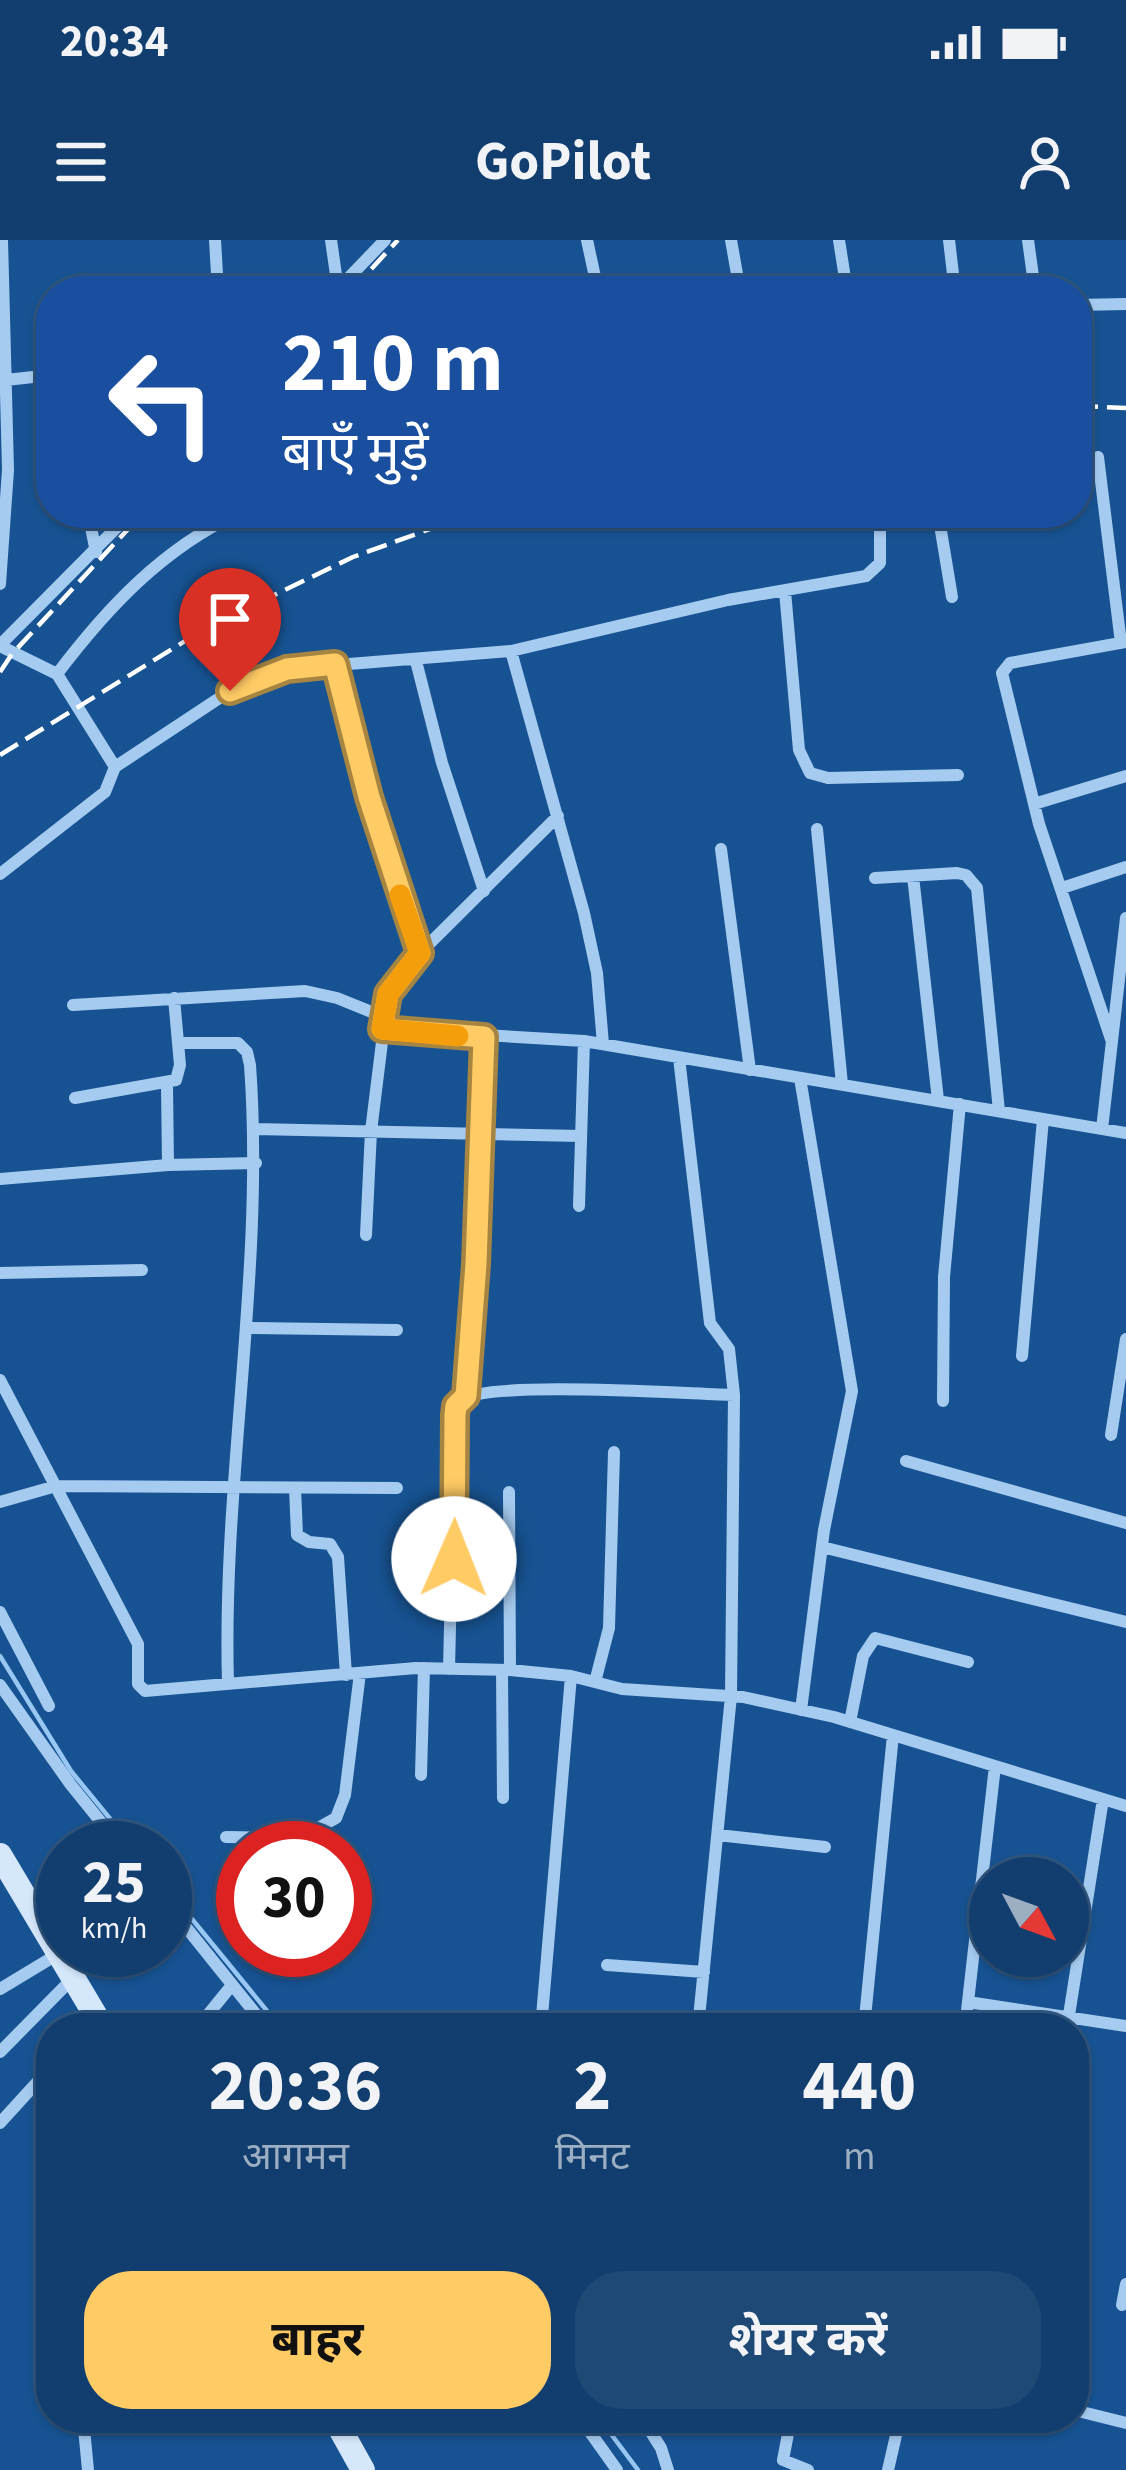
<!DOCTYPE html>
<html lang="hi">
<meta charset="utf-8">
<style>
body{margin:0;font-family:"Source Sans 3","Noto Sans Devanagari",sans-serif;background:#1e4976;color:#f1f3f6;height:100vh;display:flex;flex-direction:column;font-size:45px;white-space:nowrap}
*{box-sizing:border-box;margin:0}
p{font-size:39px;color:#9caec2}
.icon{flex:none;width:66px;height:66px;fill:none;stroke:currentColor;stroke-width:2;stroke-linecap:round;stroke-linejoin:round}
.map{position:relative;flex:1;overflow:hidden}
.details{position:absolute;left:36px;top:1773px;width:1053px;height:420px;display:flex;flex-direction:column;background:#113e6e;border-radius:48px;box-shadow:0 3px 9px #0004,0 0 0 3px #305781}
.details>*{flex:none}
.hud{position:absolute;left:36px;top:36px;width:1056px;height:252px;border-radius:48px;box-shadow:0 3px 9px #0004,0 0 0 3px #305781;background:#1a4fa0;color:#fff;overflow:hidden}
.needle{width:78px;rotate:131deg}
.fabs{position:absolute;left:969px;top:1617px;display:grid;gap:24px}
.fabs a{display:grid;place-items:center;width:120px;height:120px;border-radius:50%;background:#113e6e;box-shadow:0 3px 9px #0004,0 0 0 3px #305781;font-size:60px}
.speed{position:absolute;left:36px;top:1581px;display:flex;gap:24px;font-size:60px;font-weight:700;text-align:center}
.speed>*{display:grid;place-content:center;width:156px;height:156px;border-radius:50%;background:#113e6e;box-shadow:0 3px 9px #0004,0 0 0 3px #305781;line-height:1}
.speed small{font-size:30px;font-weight:400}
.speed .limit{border:18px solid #d22;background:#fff;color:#111}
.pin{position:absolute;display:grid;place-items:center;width:102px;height:102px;color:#fff;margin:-123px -51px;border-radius:50% 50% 50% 0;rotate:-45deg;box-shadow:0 0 12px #0007}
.pin .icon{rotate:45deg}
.me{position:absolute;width:132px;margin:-66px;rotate:1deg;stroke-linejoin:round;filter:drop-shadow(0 0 9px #0008)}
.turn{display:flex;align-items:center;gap:42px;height:252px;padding:0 48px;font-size:54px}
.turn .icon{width:156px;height:156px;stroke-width:2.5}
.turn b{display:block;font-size:84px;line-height:102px}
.eta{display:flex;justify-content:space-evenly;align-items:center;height:204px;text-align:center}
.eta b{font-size:72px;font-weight:700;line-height:84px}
.action{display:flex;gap:24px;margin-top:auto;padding:24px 48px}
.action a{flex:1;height:138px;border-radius:48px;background:#ffcb65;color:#111;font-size:48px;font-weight:700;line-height:138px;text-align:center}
.action a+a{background:#1e4976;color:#f1f3f6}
.status{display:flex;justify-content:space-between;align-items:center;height:84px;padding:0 60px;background:#113e6e;direction:ltr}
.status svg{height:33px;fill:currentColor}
header{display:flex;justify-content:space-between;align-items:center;height:156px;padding:0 48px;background:#113e6e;font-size:54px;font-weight:700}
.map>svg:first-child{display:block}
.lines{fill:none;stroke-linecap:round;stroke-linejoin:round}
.stream{stroke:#99c7f3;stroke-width:4.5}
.street{stroke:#a6cbf0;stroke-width:12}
.secondary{stroke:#d4e7fb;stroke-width:24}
.rail{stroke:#fff;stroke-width:4.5;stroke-dasharray:21 9;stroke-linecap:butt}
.route-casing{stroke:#a68442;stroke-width:30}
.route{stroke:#ffcb65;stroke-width:21}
.slow{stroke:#f59e0b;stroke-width:21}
</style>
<div class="status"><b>20:34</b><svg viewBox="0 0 49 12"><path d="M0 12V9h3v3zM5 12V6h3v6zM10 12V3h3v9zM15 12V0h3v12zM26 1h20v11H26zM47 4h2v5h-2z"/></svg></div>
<header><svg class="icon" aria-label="menu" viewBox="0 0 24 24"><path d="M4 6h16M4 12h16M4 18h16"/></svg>GoPilot<svg class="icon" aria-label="person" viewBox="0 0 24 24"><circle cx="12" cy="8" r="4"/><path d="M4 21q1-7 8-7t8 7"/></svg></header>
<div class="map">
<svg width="1126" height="2230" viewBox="0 0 1126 2230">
<rect width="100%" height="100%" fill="#175392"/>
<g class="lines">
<path class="stream" d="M0 1416 71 1531 134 1608
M165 1646 281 1788
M599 2178 638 2230"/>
<path class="street" d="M215 0 218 51
M331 0 338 49
M587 0 598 51
M731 0 740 51
M839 0 847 51
M949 0 955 51
M1028 0 1035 51
M336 51 385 0
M1077 65 1126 64
M6 140 51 135
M1098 217 1121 403
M88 273 96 312
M938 273 952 357
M0 344 8 230 2 0
M785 351 799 510 810 533 828 538 958 535
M0 405 131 273
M0 406 57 434 115 527 105 552 0 634
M511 411 584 673 597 733 603 804
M416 421 442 523 484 651
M335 424 369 557 420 713
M57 434C107 368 163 308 239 273
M115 527 230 451 287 429 511 411 728 360 866 336 880 323V273
M1034 564 1126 536
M817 589 842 844
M721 609 750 830
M913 636 938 860
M875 638 957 633 966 635 977 648 999 871
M1062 648 1126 627
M73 765 305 751 337 758 384 777
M382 789 584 801 1126 893
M1111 799 1039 584 1002 433 1010 423 1126 402
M178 803H238L247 812 250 825C265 1032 222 1237 228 1444
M679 818 710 1083 729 1109 734 1155 731 1456 698 1788
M800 838 852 1151 824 1290 801 1470
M167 845 168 925
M75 858 176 840 180 825 174 758
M255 889 581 896
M1102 889 1126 678
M0 939 168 925 256 923
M579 966 584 801
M366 995 371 891 388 754 420 713 558 576
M0 1033 142 1030
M248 1088 397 1090
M1022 1116 1043 879
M0 1140 138 1404V1444L145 1451 416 1428 510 1430 571 1436 622 1449 743 1457 834 1477 1126 1566
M466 1155 475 1024 484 797
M943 1161 944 1037 960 864
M1111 1195 1126 1099
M906 1221 1126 1283
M295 1248 297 1295 309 1302 330 1304 338 1317 346 1435
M509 1252 510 1430
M0 1262 56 1246 397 1248
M822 1307 1126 1382
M0 1372 49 1466
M449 1429 455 1175 460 1160C491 1140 686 1154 734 1155
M502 1430 503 1558
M595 1442 609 1388 614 1212
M0 1445 71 1545 122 1608
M850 1482 863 1416 875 1398 968 1422
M421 1535 424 1428
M718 1595 825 1607
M226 1597 300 1598 336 1578 345 1555 360 1433
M165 1661 267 1788
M607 1725 704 1732
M0 1749 58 1714
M968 1762 1126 1786
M197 1788 232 1745
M541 1788 571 1436
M864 1788 893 1495
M965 1788 995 1526
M1067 1788 1103 1559
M0 1812 73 1738
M0 1883 51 1827
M1122 2065 1126 2044
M1074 2170 1126 2183
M83 2178 88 2230
M580 2178 617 2230
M642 2178 661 2208 668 2230
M791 2178 783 2220 808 2230
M865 2178 899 2187
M888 2230 900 2178"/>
<path class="secondary" d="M0 1615 103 1788
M334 2178 363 2230"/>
<path class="rail" d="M351 51 398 0
M1077 166 1126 168
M0 432 12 414 143 273
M0 515 208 387 353 317 474 273"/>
</g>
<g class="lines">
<g class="route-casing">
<path id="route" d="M230 451 287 429 335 424 369 557 420 713 388 754 382 789 484 797 476 1024 466 1156 456 1166 455 1175 454 1319"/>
</g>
<use href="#route" class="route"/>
<path class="slow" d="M400 655 420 713 388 754 382 789 458 796"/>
</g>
</svg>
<div class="fabs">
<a><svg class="needle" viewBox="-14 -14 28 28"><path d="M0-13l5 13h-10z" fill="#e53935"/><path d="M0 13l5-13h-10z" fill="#9caec2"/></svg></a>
</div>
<div class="speed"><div>25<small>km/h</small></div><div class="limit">30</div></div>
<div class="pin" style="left:230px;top:451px;background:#d93025"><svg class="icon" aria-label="arrive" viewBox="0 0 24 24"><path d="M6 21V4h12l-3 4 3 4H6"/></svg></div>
<svg class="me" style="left:454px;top:1319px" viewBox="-20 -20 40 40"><circle r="19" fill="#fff"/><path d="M0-13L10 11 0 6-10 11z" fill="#ffcb65"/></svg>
<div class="hud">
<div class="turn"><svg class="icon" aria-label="left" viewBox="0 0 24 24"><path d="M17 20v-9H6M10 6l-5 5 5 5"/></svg><div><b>210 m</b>बाएँ मुड़ें</div></div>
</div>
<section class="details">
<div class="eta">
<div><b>20:36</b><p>आगमन</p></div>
<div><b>2</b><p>मिनट</p></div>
<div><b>440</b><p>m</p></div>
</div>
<div class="action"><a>बाहर</a><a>शेयर करें</a></div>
</section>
</div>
